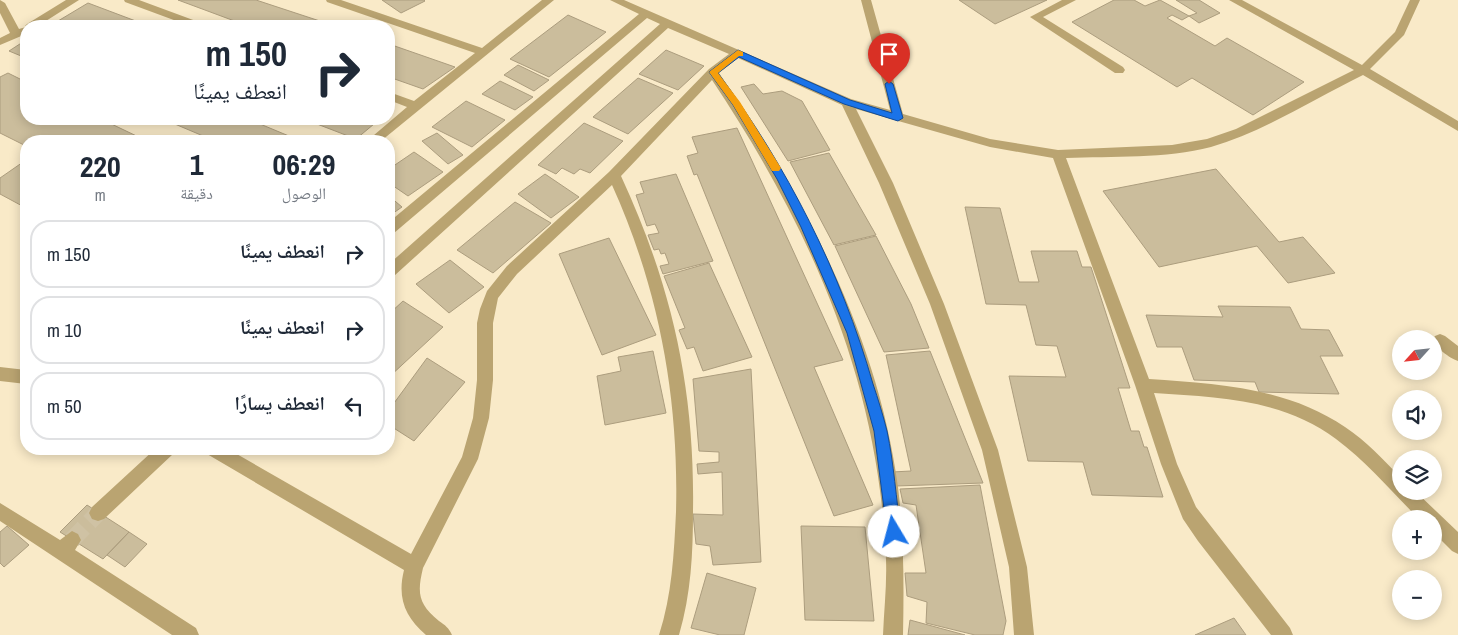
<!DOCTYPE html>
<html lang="ar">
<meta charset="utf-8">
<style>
body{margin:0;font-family:"Archivo Narrow","Noto Naskh Arabic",sans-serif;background:#f6f6f7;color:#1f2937;direction:rtl;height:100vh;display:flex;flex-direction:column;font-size:19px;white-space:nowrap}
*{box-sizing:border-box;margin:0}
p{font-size:16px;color:#747a83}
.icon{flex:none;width:28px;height:28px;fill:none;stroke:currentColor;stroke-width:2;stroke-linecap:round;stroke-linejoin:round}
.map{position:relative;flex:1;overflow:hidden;direction:ltr}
.drawer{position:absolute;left:20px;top:135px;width:375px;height:320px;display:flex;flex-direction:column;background:#fff;border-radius:20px;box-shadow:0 2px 12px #0003;direction:rtl}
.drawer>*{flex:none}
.top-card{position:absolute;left:20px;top:20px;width:375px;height:105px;border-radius:20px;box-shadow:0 2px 12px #0003;direction:rtl;background:#fff;color:#1f2937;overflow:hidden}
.needle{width:32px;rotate:243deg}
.fabs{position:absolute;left:1392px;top:330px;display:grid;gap:10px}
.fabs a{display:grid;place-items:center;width:50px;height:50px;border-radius:50%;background:#fff;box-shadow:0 2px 12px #0003;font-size:25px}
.pin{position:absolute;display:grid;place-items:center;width:42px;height:42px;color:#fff;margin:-51px -21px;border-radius:50% 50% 50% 0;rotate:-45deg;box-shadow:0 0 5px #0007}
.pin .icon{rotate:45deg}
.me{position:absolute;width:55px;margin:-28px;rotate:352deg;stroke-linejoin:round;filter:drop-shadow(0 0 4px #0008)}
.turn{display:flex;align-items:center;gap:18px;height:105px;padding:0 25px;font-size:22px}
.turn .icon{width:65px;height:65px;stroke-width:2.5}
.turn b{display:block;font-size:35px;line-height:42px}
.eta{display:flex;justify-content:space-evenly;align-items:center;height:85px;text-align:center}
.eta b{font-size:30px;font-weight:700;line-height:35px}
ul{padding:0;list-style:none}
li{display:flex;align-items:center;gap:15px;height:68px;margin:0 10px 8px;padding:0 15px;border:2px solid #e0e1e3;border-radius:20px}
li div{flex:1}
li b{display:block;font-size:19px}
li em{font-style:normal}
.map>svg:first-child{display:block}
.building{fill:#cbbd9c;stroke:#ac9d7e}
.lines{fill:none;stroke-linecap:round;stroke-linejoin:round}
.minor-tunnel{stroke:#cfc2a4;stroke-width:17;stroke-dasharray:17 8;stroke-linecap:butt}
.minor{fill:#baa471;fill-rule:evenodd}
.route{fill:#1a73e8;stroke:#114b97}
.slow{fill:#f59e0b}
</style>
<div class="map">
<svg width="1458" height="635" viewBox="0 0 1458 635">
<rect width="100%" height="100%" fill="#f9eac8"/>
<path class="building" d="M178 0H256L335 26H248Z
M382 0H424L425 1 401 13Z
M959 0H1047L995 24Z
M1114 0H1134L1145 6 1160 0 1189 16 1182 20 1172 15 1167 18 1215 46 1227 38 1304 82 1253 115 1192 78 1177 87 1072 22Z
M1176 0H1199L1220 13 1199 23 1189 16 1197 13Z
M88 3 149 26H71L58 21Z
M568 15 606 32 549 77 510 59Z
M26 40V58L9 51Z
M389 44 455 67 423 89 389 77Z
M666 50 704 66 678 90 639 74Z
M518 65 549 80 534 91 504 75Z
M8 73 26 82V119H101L147 141H26V146L0 133V77Z
M638 78 673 93 628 134 593 117Z
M500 81 533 97 515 110 482 94Z
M754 84 763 94 782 91 802 101 830 150 788 161 741 87Z
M466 101 505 120 472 147 432 127Z
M163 119H248L301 141H215Z
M304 119H380L356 139Z
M584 123 623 141 590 173 580 169 574 174 562 168 556 174 538 165Z
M737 128 843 360 814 367 873 505 834 516 697 174 694 175 687 156 698 153 692 137Z
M437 133 463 155 448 164 422 141Z
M414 152 443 172 408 196 389 183V169Z
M829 153 876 235 834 245 790 162Z
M26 160V208L0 194V178Z
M1216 169 1279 242 1303 237 1335 273 1288 283 1257 246 1159 267 1103 191Z
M545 174 579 197 551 218 518 194Z
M676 174 713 261 663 274 660 266 669 264 665 253 661 254 659 249 654 250 648 235 659 233 655 224 647 226 636 195 644 193 640 182Z
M389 196 402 207 389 216Z
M515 202 551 223 493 273 457 250Z
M965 207 1000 208 1019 282H1039L1031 251H1077L1082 267H1091L1130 388H1118L1131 431H1139L1144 447H1147L1163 497 1092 495 1083 462 1028 461 1009 376 1066 377 1057 346 1036 345 1026 305 986 304Z
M876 236 911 304 929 348 884 352 835 246Z
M609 238 656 335 602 355 559 254Z
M450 260 484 287 449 313 416 284Z
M709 263 752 357 703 371 694 347 687 349 679 330 685 328 664 276Z
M403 301 443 327 389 377V314Z
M1218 306 1290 307 1301 329 1329 330 1343 356H1320L1339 394 1259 392 1255 382 1194 380 1182 347H1157L1146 315 1223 317Z
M653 351 666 413 605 425 597 376 621 371 618 357Z
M930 351 983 483 896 486 892 472 911 471 886 355Z
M427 358 465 382 414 441 389 425V410Z
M751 369 761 562 713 565 710 546 696 544 693 514 723 515 722 472 698 474 697 464 719 462V452L699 451 693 379Z
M980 485 1006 621 1003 635H975L926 623 927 602 907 596 905 573H926L916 505 903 503 900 489Z
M87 505 129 532 103 559 60 532Z
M7 526 29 545 4 567 0 563V532Z
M801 526 865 527 874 621 805 620Z
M129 532 147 544 125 567 107 555Z
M707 573 756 588 744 635H720L691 628Z
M1234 618 1246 635H1195Z
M910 620 965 635H908Z"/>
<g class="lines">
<path class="minor-tunnel" d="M72 540 98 513"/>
<path class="minor" d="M0 0 5 3 19 29 26 27 25 26 27 24 66 0H79L38 26H26V34L0 45V38L10 33 0 13Z
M124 0H139L204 24 206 26H190L125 2Z
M326 0H341L482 48 542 0H554L381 141H367L407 107 389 100V92L414 101 475 53 327 2Z
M610 0H624L851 99 890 110 861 0H871L903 114 990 139 1058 150 1172 145 1207 139 1236 129 1354 70 1229 0H1242L1362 65 1395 32 1410 0H1420L1404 35 1370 69 1458 121V131L1363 75C1314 99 1263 132 1211 147 1166 159 1112 156 1066 158L1149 379C1217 384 1287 387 1345 427 1366 441 1384 460 1401 478V491H1415L1458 532V554L1452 551 1434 533V519H1419C1392 492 1367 462 1336 439 1283 399 1217 397 1154 393L1177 464 1196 507 1290 628 1293 635H1271L1198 541 1183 519 1161 464 1135 385 1053 158 990 147 856 109 893 183 944 304 998 450 1027 567 1034 635H1014L1009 567 982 450 930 304 879 183 842 105 738 58 719 73C804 197 878 336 898 487 904 537 904 585 903 635H883C884 610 887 584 886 560 879 380 810 227 712 80L621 176C672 286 695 389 693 511 693 553 691 594 679 635H659C672 595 674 554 676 512 679 398 659 289 612 185L517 274 498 298 493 323V380L489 418 478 459 423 568C417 593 418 604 439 621 445 625 449 628 452 635H426C405 617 397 598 404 570L207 454 205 449H228L411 554 462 457 473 418 477 380V323L480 309 487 291 507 266 609 172 709 69 729 54 668 28 394 276 389 277V264L660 24 647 18 394 233 389 234V222L639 14Z
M1062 0H1076L1043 17 1123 67 1125 70 1123 73H1115L1030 17Z
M1440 334 1445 336 1458 346V361C1449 358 1435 347 1433 339L1435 336Z
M0 367 26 370V384L0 381Z
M155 449H175L173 454 104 519 98 521 92 519 89 513 92 507Z
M0 503 60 540 72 531 78 534 81 540 75 550 196 628 199 635H172L0 521Z"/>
</g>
<path class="route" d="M738 50 850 100 892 113 885 84 889 81 893 84 903 118 898 121 844 104 739 57 718 73C787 166 841 272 873 384 878 399 883 415 887 431 894 464 896 499 901 532L899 537 894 539 889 537 887 532 874 431 847 333 801 227 777 179 733 105 709 72Z"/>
<path class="slow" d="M738 50 743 52V56H739L718 73 740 102 781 168 779 171H772L733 105 709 72Z"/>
</svg>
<div class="fabs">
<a><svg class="needle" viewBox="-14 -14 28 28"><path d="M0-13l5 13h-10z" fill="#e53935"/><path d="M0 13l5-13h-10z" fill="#747a83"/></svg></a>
<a><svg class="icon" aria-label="sound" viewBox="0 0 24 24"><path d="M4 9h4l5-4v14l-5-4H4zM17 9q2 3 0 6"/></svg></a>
<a><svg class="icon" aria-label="layers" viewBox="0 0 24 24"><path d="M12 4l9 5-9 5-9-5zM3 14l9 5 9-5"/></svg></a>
<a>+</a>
<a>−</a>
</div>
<div class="pin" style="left:889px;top:84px;background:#d93025"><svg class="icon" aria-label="arrive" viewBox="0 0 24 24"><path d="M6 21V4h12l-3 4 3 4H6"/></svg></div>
<svg class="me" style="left:894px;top:532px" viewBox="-20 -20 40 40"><circle r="19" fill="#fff"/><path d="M0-13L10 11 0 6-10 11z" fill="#1a73e8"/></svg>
<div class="top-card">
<div class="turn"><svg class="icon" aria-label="right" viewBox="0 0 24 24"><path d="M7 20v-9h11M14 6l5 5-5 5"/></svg><div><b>150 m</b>انعطف يمينًا</div></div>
</div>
<section class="drawer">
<div class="eta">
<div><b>06:29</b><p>الوصول</p></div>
<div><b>1</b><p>دقيقة</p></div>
<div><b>220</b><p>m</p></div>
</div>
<ul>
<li><svg class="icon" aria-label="right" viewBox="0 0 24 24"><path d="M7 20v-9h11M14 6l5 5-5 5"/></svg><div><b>انعطف يمينًا</b></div><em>150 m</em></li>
<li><svg class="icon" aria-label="right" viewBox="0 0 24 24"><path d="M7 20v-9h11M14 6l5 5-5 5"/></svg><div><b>انعطف يمينًا</b></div><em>10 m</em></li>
<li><svg class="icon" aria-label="left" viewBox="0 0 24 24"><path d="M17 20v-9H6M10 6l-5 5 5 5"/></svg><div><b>انعطف يسارًا</b></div><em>50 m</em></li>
</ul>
</section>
</div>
